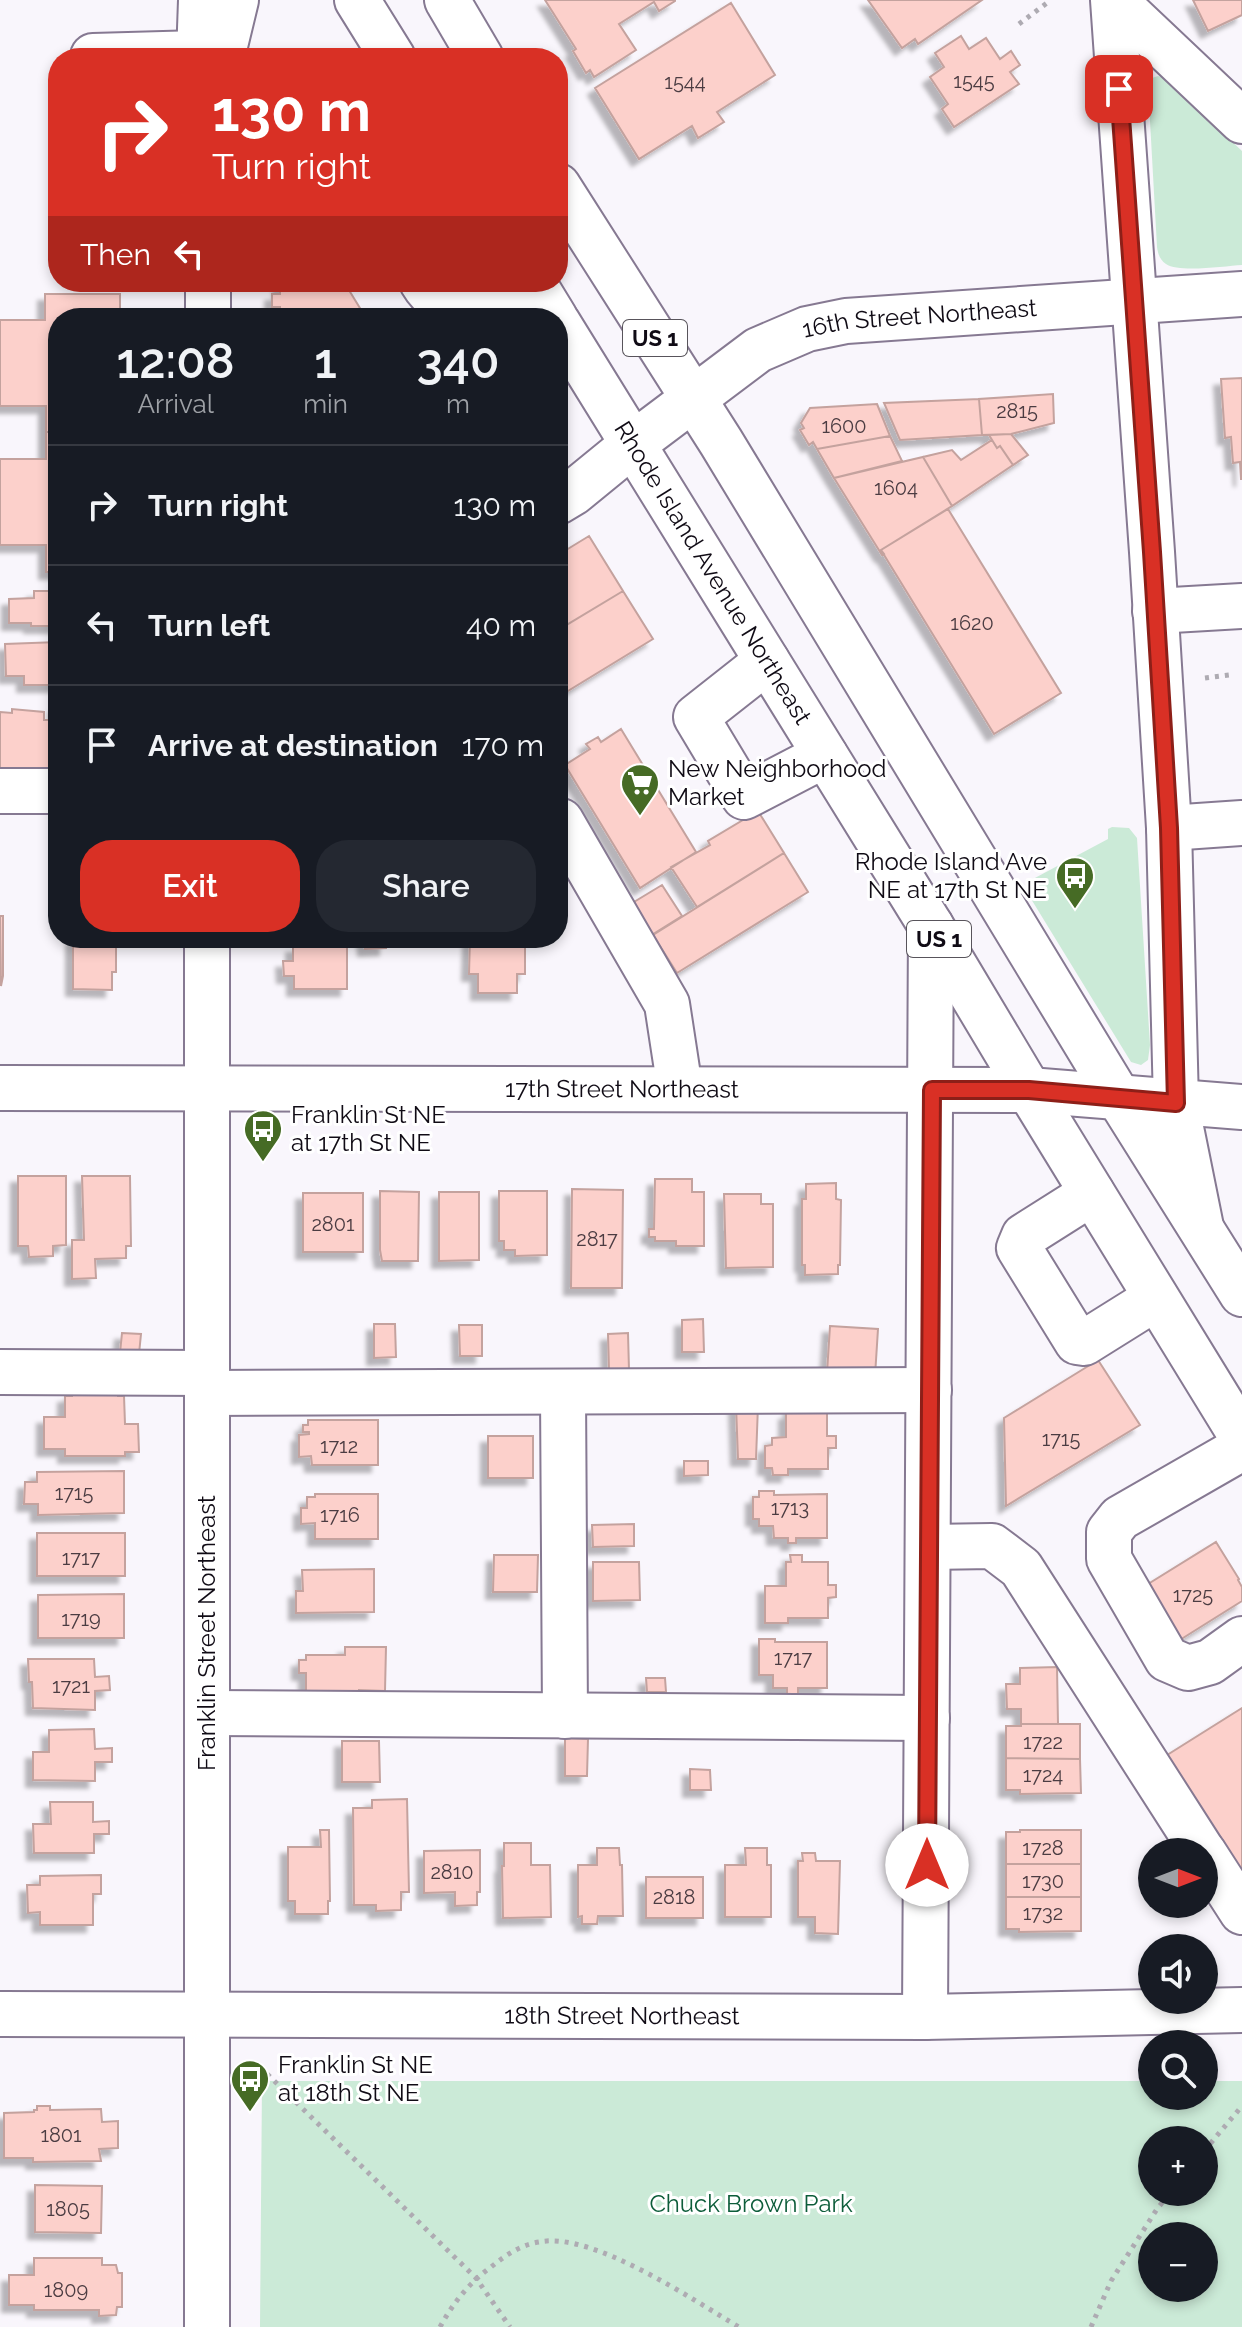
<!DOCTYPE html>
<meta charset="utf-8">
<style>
body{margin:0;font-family:Raleway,sans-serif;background:#242831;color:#f1f3f6;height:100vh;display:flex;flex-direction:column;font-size:30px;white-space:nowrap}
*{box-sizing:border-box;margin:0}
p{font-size:26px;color:#9ea1a6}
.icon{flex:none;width:44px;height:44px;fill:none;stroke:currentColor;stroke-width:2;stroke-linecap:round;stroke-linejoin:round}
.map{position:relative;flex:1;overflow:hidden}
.drawer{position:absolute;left:48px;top:308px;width:520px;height:640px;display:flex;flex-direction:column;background:#171b24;border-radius:32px;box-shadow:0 4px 12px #0003}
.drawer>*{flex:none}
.banner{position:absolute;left:48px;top:48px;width:520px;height:244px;border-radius:32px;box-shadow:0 4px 12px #0003;background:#d93025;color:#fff;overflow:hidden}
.needle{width:52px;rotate:90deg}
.fabs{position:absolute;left:1138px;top:1838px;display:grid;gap:16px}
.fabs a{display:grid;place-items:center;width:80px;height:80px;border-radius:50%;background:#171b24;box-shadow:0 4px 12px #0003;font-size:40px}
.pin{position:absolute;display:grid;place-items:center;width:68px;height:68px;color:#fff;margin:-34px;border-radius:16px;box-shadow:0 4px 12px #0006}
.me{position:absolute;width:88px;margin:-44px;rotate:0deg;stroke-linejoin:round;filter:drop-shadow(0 0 6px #0008)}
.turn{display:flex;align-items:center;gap:28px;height:168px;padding:0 32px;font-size:36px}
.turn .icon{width:104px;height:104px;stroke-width:2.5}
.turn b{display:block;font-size:56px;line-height:68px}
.then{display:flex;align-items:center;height:76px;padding:0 32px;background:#0003;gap:16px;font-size:30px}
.eta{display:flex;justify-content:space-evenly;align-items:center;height:136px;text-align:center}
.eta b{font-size:48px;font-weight:600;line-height:56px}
.button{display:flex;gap:16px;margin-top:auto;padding:16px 32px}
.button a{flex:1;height:92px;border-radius:32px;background:#d93025;color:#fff;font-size:32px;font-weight:600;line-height:92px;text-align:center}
.button a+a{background:#242831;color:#f1f3f6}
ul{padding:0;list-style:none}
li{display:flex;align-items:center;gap:24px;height:120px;padding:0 32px;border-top:2px solid #363941}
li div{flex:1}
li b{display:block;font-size:30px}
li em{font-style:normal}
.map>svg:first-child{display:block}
.green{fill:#cbead7;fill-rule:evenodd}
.building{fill:#fcd0cb;stroke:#c4a29e;stroke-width:2;filter:url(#shadow)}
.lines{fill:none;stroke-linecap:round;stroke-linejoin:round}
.minor-casing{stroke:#867992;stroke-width:48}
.major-casing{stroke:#867992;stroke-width:48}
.path{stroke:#aeabb2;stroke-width:5;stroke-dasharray:4 6;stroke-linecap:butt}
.minor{stroke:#fff;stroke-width:44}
.major{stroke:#fff;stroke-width:44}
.route-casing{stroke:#8d1f18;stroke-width:20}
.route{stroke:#d93025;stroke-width:14}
.labels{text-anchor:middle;stroke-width:6;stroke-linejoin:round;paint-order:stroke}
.number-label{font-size:20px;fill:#4b3c42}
.shield{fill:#fff;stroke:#58545b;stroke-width:2}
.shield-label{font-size:22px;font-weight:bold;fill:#100b15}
.street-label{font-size:24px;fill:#100b15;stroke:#fff}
.poi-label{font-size:24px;fill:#100b15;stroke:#fff;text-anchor:start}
.park-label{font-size:24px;fill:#0d5d3a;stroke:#fff}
</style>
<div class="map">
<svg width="1242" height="2327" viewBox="0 0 1242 2327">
<defs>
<filter id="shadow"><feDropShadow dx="-7" dy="7" stdDeviation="2" flood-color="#0004"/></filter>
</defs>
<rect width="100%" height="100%" fill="#f9f6fc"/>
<path class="green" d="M1158 76 1165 78 1242 151V265C1225 266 1179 273 1166 264 1160 260 1158 254 1157 247L1148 85 1152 78Z
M1112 827 1129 828 1137 838 1150 1045 1148 1060 1141 1065 1131 1062 1028 894V888L1033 879 1108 839V829Z
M262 2081H1152V2096H1204V2081H1242V2327H260ZM1152 2140H1204V2192H1152ZM1152 2236H1204V2288H1152Z"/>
<path class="building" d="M545 0H675V1L659 11 654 2 619 24 636 50 594 77 590 70 586 73 573 51 576 49Z
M868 0H982L918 44 915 39 902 48Z
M1193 0H1242V15L1208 31Z
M731 3 775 75 717 112 724 122 698 138 692 126 639 159 595 88Z
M961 36 969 49 986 38 1000 59 1011 51 1020 65 1010 72 1019 84 954 127 942 109 948 104 930 77 944 67 935 53Z
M280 282H344L366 318H280V307H272V294H280Z
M45 294H120V318H58V432H46V406H0V320H45Z
M1242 378V479H1241L1240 462 1233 463 1231 437 1225 438 1221 379Z
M1053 394 1054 423 1011 434 982 435 979 399Z
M979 399 982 435 900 440 884 403Z
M877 404 890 436 817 449 813 442 809 445 800 430 804 428 801 423 810 408Z
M46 432H58V572H46V545H0V459H46Z
M1011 434 1028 455 1013 465 1000 446 997 448 989 435Z
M890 436 902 461 834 478 817 449Z
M992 440 997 448 1000 446 1013 465 952 506 923 457 952 450 961 460Z
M923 457 952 506 881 550 884 554 882 555 834 478Z
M948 509 1061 693 994 734 881 550Z
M589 536 623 591 565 626 561 621 558 623V555Z
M34 591H58V626H31V623H9V599L34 598Z
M623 591 653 639 558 697V630Z
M58 642V685H24V676H6L5 644Z
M56 706H58V775H0V712L12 713V709L44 712V720H56Z
M621 729 696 852 640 888 565 765 590 749 586 744 598 737 601 742Z
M758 811 784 853 697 907 671 867 710 845 708 841Z
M784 853 808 892 677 973 653 935Z
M662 885 682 916 650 936 629 905Z
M0 916H3V976L1 986Z
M73 938H116V972H112V990L73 989Z
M364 938H386V948L365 949Z
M470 938H525V974H517V993H478V974H469Z
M347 945V989H294V976H284L283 961H293V946Z
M18 1176H66V1245L53 1246V1256L29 1257 28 1246H18Z
M82 1176H130L131 1246H126V1258L95 1259 96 1278 72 1279V1240H84Z
M655 1179H692V1192H704V1246H676V1241H655V1237H649V1229H654Z
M836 1183V1199L841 1200 840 1265H838V1274L805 1275V1265H802V1199H806V1184Z
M572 1189 623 1190 622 1288H571Z
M380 1191 419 1192 418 1261H382L380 1250Z
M499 1191H547V1255L515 1256V1250H504V1241H499Z
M439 1192H479V1260L439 1261Z
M303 1193H363V1252H303Z
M724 1194H761V1204H773V1267L726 1268Z
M703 1319 704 1352H682V1320Z
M374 1324H395L396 1357 374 1358Z
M459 1325H482V1356H460Z
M830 1326 878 1329 875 1376 827 1373Z
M122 1333 141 1334 139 1354 120 1353Z
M628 1333 629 1370H609L608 1334Z
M1098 1360 1140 1425 1006 1506 1004 1418Z
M118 1392V1396H124L125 1424H138L139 1452H125V1456H65V1449H44V1417H65V1396H72V1393Z
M736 1405H758L756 1459H738Z
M791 1406H801L802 1413H827V1436H836V1448H828V1469H788V1475H773L772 1468H765V1446L772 1445V1438L786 1437V1413H791Z
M308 1420H378V1465H312L311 1456 299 1457V1435L309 1434V1432H303V1425H308Z
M488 1436H533V1478H488Z
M684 1461H708V1475L684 1476Z
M124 1471V1513L38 1515V1504H24L25 1482H37V1472Z
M759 1491H774V1495L827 1494V1538H796V1543H788V1538H774L773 1526H759V1519H753V1497H759Z
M315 1494H378V1539H315V1523L301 1524V1508H307V1497H315Z
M634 1524V1546L593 1547 592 1525Z
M37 1533H125V1576H37Z
M1216 1542 1239 1579 1238 1580 1242 1587V1601L1175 1643 1140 1589Z
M494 1555H538L537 1592H493Z
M790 1555H802V1562H828V1585H836V1597L828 1598V1618H788V1623H765V1586H786V1562H791Z
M593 1562H639L640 1600 593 1601Z
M374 1569V1612L296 1613V1591H303L302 1570Z
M124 1594V1638H38V1595Z
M759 1639H775V1642H827V1688H798V1695H787V1688H773V1675H759Z
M345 1647H386L385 1691 359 1690V1698L306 1697V1673H299V1660H306V1655H345Z
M28 1659H94L95 1677 109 1676 110 1690 95 1691V1710L33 1708 32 1682H29Z
M1057 1667 1058 1724H1021V1709H1007L1006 1684H1020V1668Z
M646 1678H665L666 1692H647Z
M1242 1708V1899L1156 1762Z
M1021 1724H1080V1759L1006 1758V1726H1021Z
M94 1729 95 1749 112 1748V1762H95V1781L33 1780V1752H49V1730Z
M565 1738 588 1739 587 1776H565Z
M342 1741H379L380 1782H342Z
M1006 1758 1080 1759 1081 1793 1020 1794V1790H1006Z
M690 1769 710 1770 711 1790H690Z
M407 1799 409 1892H401V1910L376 1911V1905H354L353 1808H372V1800Z
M50 1802H93V1822L109 1821V1834H94V1853H34L33 1824H51Z
M320 1830H329L330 1901H328V1914H295V1901H288V1847H321Z
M1020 1830H1081V1864H1006V1832H1020Z
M504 1843H531V1865H550L551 1917 503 1918 502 1866H504Z
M597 1848H619L620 1865H622L623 1916H598L597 1924H582V1916L578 1917V1865H597Z
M745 1848H767V1865H771V1917H725V1865H746Z
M480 1850V1892H477V1905L455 1906V1892L424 1893V1851Z
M802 1853H815L816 1861H840L838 1934 815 1933V1917H798V1861H803Z
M1006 1864H1081V1897H1006Z
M101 1875V1894H93V1925H40V1912L28 1913 27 1885H40V1876Z
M646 1877H703V1918H646Z
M1006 1897H1081V1931L1019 1932V1929H1006Z
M37 2106H50V2110L101 2109 102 2122 118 2121V2148L99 2149 101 2161 33 2162V2158H4V2113L34 2112V2110H37Z
M35 2185 102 2186 101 2233 35 2232Z
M34 2258H102V2265H116L118 2273H122V2307H117L116 2315 99 2316V2310H34V2305H9V2275H34Z"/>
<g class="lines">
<g class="minor-casing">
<g id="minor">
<path d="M1113 0 1152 552 1169 828 1176 1103 1201 1227"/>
<path d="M1114 0 1242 121"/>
<path d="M93 56 199 53"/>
<path d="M199 58 201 0"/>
<path d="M222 58 236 0"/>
<path d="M422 282C447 325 498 297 534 285"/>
<path d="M208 318V282"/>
<path id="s1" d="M558 502 573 493 633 444 758 350 807 329 846 321 1242 294"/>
<path d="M1155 611 1242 606"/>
<path d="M767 661 696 717 744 797 825 755"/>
<path d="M0 791H58"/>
<path d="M561 821 667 1004 680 1089"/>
<path d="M1169 828 1242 823"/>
<path id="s2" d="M0 1088 1029 1090 1242 1107"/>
<path d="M1092 1193 1024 1236 1019 1248 1077 1342 1084 1343 1156 1298"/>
<path d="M0 1372 207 1373"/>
<path d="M563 1392 565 1716"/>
<path d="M207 1393 929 1390"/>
<path d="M1242 1448 1120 1518 1109 1532V1559L1167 1659 1188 1668 1210 1662 1242 1639"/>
<path d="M929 1547 992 1546 1021 1568 1203 1852"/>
<path d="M207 1713 927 1718"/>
<path d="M1204 1853 1242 1912"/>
<path id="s3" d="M0 2014 925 2017 1242 2010"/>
<path d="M925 2017 931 926"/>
<path d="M207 2327V938"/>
</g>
</g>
<g class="major-casing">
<g id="major">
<path d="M357 0 393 58"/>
<path d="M447 0 481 58"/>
<path d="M558 186 721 442 1119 1098 1242 1294"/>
<path d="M533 282 555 318"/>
<path id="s4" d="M558 323 931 926 1029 1090 1242 1437"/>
</g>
</g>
<path class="path" d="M1019 24 1051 0
M1205 678 1229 675
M260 2067 476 2278 510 2327
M1204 2151 1242 2106
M440 2327C453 2303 469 2283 491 2267 506 2255 520 2245 539 2242 592 2231 693 2300 739 2327
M1091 2327 1111 2281 1157 2209 1171 2192"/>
<use href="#minor" class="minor"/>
<use href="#major" class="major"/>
</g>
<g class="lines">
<g class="route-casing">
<path id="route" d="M927 1865 932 1090H1029L1176 1103 1169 828 1152 552 1119 89"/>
</g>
<use href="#route" class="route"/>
</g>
<defs>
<g id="supermarket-pin" transform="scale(2)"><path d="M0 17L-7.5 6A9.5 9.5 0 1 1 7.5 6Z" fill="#466b25" stroke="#fff"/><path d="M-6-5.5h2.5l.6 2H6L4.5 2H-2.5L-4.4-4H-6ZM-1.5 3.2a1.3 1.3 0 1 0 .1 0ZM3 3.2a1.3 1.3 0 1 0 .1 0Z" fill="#fff"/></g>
<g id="bus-pin" transform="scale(2)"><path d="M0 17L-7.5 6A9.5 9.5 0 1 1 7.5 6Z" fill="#466b25" stroke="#fff"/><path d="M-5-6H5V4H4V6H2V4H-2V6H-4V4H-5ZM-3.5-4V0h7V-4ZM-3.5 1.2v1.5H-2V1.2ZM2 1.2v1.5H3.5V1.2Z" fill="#fff"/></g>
</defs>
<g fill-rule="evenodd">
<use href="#supermarket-pin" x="640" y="783"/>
<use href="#bus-pin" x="1075" y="876"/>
<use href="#bus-pin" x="263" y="1129"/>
<use href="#bus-pin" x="250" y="2079"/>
</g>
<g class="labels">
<g class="number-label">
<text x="974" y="88">1545</text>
<text x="685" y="89">1544</text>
<text x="1017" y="418">2815</text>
<text x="844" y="433">1600</text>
<text x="896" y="495">1604</text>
<text x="972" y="630">1620</text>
<text x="333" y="1231">2801</text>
<text x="597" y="1246">2817</text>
<text x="1061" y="1446">1715</text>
<text x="339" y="1453">1712</text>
<text x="74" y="1500">1715</text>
<text x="790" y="1515">1713</text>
<text x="340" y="1522">1716</text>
<text x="81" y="1565">1717</text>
<text x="1193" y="1602">1725</text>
<text x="81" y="1626">1719</text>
<text x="793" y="1665">1717</text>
<text x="71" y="1693">1721</text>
<text x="1043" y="1749">1722</text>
<text x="1043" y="1782">1724</text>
<text x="1043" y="1855">1728</text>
<text x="452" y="1879">2810</text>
<text x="1043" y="1888">1730</text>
<text x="674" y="1904">2818</text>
<text x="1043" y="1920">1732</text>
<text x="61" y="2142">1801</text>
<text x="68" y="2216">1805</text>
<text x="66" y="2297">1809</text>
</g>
<g class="shield">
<rect x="623" y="320" width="64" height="36" rx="6"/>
<rect x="907" y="921" width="64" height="36" rx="6"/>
</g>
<g class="shield-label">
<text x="655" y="346">US 1</text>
<text x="939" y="947">US 1</text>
</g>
<g class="street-label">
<text dy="8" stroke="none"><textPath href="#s1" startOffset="418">16th Street Northeast</textPath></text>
<text dy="8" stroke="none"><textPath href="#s4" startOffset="294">Rhode Island Avenue Northeast</textPath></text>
<text dy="8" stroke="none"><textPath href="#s2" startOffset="622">17th Street Northeast</textPath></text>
<text transform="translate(207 1633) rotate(-90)" y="8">Franklin Street Northeast</text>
<text dy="8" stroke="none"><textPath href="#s3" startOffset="622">18th Street Northeast</textPath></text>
</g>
<g class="poi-label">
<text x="668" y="777">New Neighborhood<tspan x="668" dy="28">Market</tspan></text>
<text x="1047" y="870" text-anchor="end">Rhode Island Ave<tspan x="1047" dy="28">NE at 17th St NE</tspan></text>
<text x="291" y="1123">Franklin St NE<tspan x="291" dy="28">at 17th St NE</tspan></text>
<text x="278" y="2073">Franklin St NE<tspan x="278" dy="28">at 18th St NE</tspan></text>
</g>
<g class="park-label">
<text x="751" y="2212">Chuck Brown Park</text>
</g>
</g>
</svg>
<div class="fabs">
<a><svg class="needle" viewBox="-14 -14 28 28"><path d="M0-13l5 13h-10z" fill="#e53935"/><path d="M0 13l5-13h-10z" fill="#9ea1a6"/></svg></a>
<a><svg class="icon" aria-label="sound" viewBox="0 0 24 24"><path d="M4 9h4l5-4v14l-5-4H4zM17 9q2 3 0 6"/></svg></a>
<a><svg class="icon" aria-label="search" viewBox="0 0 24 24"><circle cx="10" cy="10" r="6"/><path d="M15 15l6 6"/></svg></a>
<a>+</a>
<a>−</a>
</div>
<div class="pin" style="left:1119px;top:89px;background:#d93025"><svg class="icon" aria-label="arrive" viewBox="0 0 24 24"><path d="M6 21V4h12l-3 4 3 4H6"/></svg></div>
<svg class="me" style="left:927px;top:1865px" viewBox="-20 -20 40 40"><circle r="19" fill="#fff"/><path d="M0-13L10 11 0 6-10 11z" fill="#d93025"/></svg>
<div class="banner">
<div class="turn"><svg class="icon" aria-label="right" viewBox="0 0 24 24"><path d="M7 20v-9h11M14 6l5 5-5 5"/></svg><div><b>130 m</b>Turn right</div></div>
<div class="then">Then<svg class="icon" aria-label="left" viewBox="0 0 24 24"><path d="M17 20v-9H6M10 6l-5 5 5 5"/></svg></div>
</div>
<section class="drawer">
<div class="eta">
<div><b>12:08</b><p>Arrival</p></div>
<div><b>1</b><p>min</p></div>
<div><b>340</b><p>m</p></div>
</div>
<ul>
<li><svg class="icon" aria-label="right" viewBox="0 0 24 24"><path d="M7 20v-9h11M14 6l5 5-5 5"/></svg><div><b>Turn right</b></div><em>130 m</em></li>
<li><svg class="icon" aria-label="left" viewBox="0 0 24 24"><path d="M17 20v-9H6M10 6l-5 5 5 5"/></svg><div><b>Turn left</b></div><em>40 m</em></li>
<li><svg class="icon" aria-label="arrive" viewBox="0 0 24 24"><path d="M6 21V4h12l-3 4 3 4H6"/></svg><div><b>Arrive at destination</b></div><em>170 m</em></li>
</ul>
<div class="button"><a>Exit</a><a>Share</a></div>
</section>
</div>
